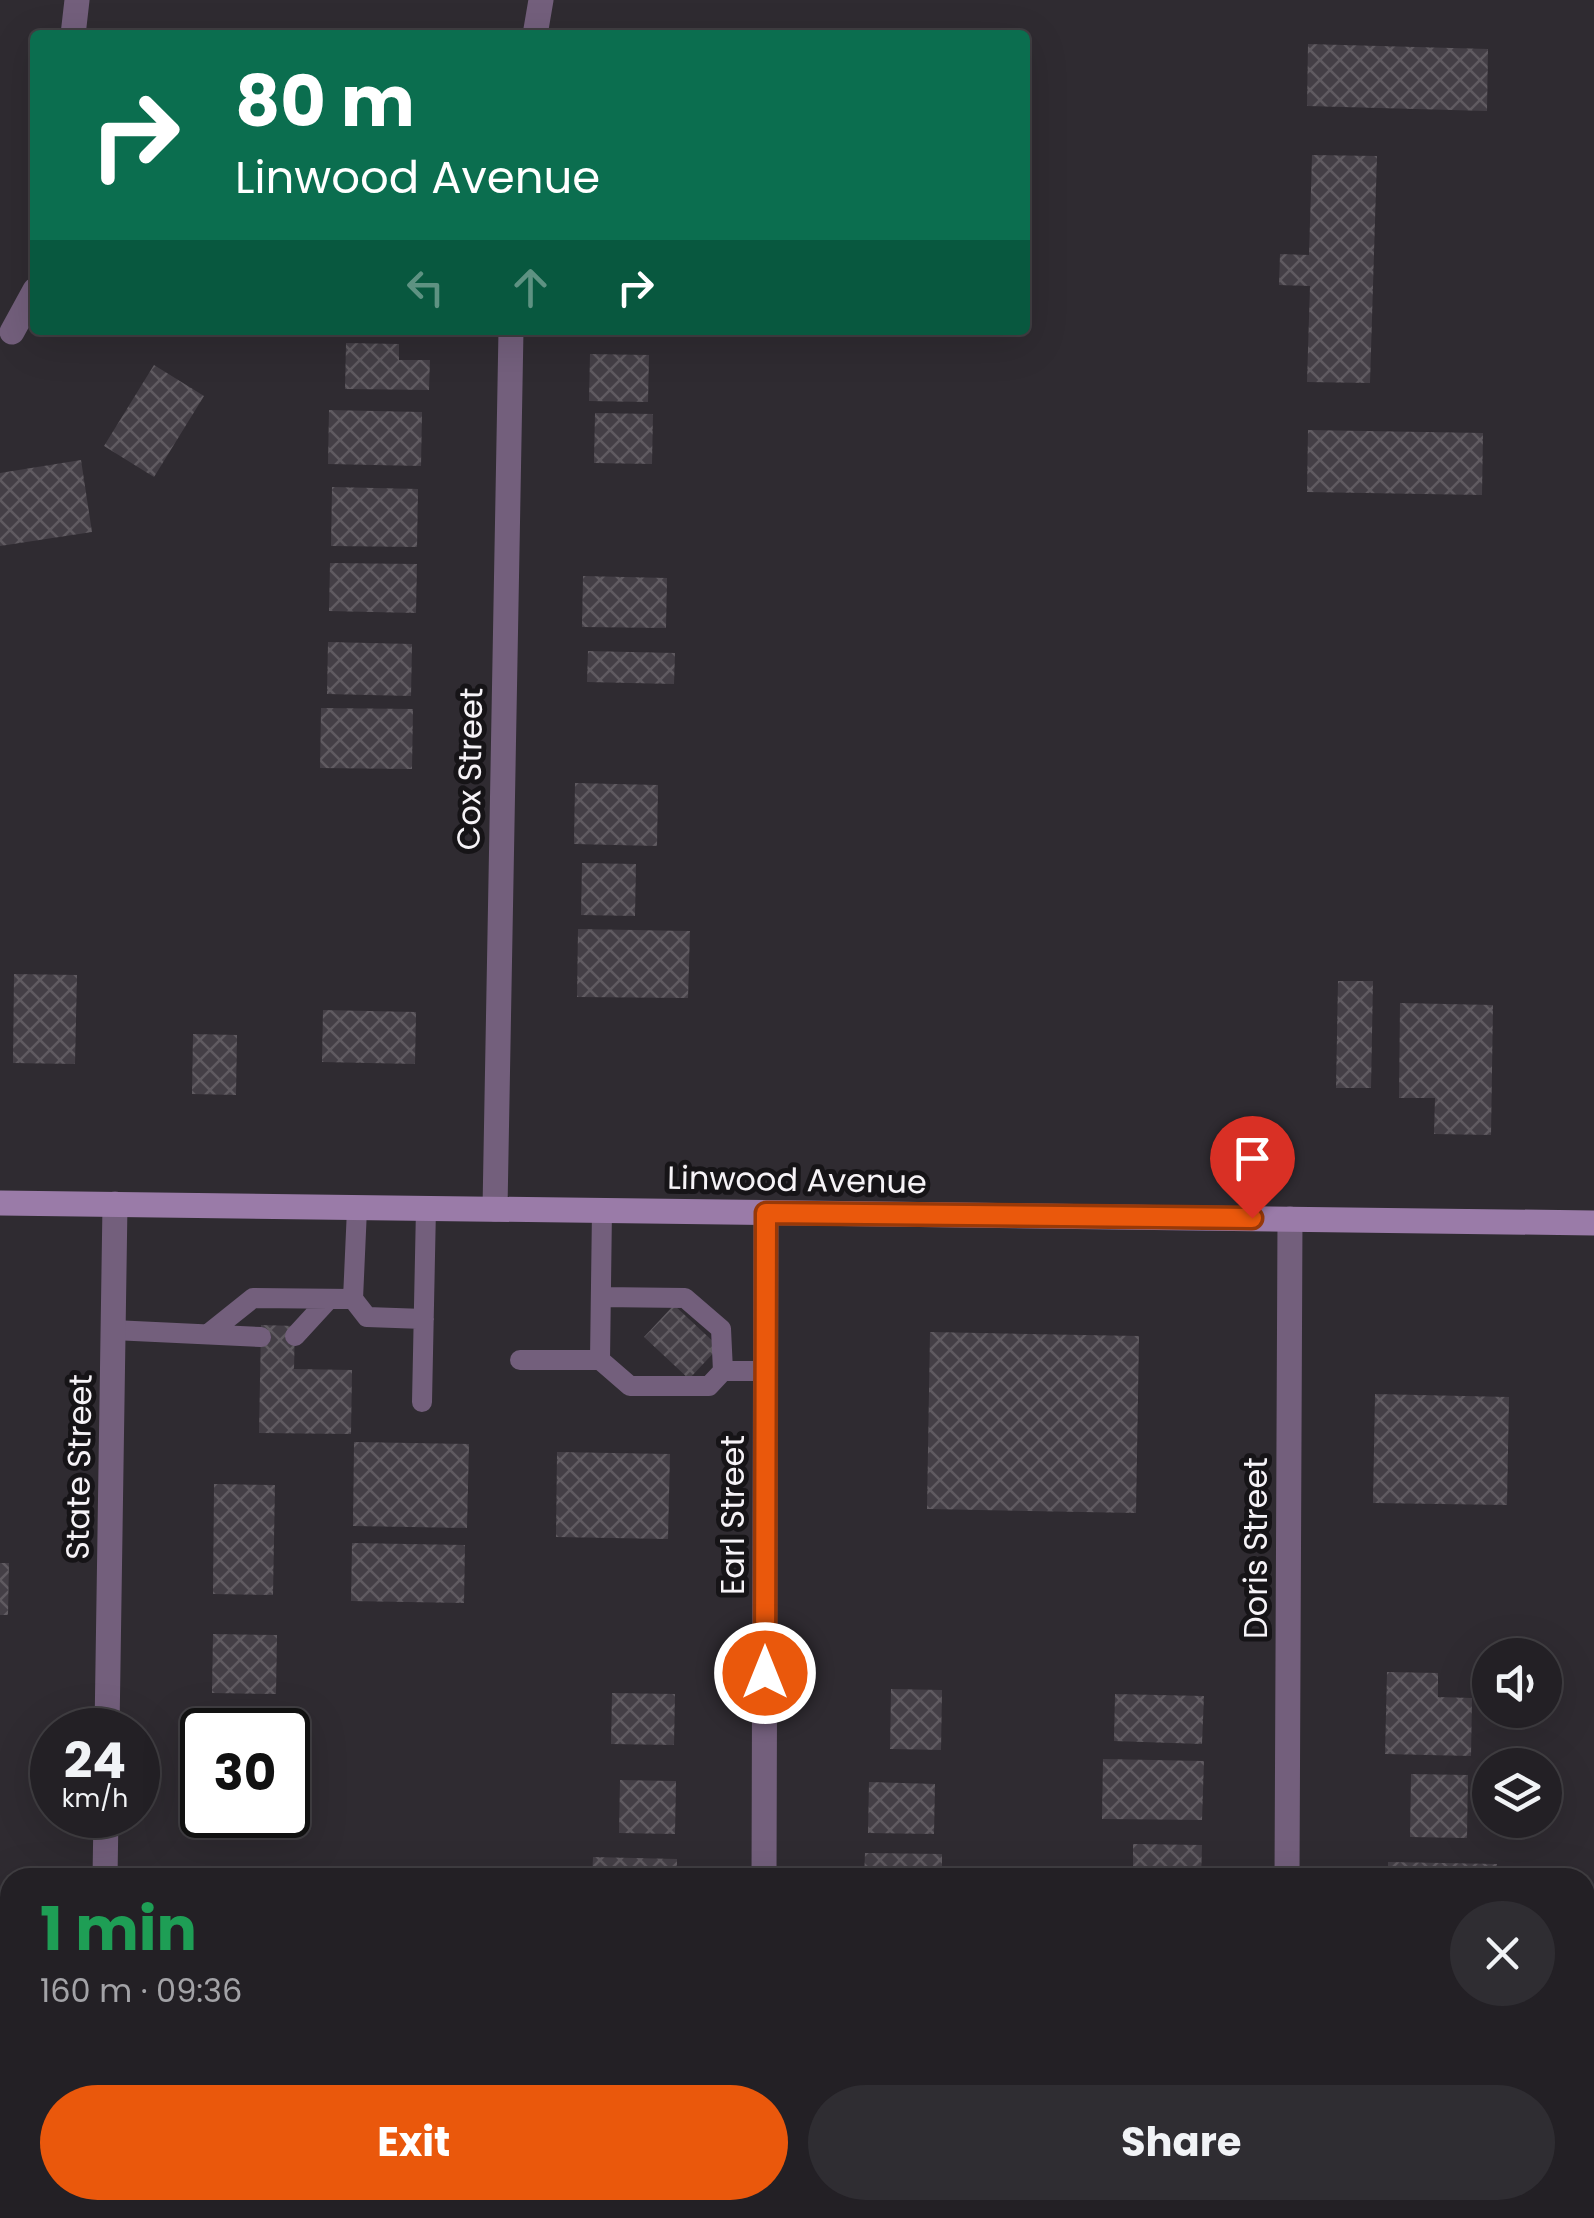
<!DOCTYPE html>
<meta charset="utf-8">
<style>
body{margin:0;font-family:Poppins,sans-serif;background:#2f2d32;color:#f1f3f6;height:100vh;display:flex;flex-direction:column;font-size:38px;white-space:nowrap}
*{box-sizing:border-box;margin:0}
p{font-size:32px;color:#a3a3a7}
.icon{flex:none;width:55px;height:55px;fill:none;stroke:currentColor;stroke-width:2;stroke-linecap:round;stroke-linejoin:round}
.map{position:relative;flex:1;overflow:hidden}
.panel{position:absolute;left:0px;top:1868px;width:1595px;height:352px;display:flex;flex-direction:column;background:#232025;border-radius:30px 30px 0 0;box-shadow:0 10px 40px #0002,0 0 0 2px #403e42}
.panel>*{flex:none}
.guide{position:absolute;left:30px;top:30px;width:1000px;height:305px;border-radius:10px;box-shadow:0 10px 40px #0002,0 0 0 2px #403e42;background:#0b6e4f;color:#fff;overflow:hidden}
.fabs{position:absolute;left:1472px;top:1638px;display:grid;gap:20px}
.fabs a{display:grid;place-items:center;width:90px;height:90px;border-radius:50%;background:#232025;box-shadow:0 10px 40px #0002,0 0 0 2px #403e42;font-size:50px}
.speed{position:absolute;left:30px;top:1708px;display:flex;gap:20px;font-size:50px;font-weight:700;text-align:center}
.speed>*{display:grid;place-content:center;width:130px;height:130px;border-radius:50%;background:#232025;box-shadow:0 10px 40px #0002,0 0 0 2px #403e42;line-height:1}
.speed small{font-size:25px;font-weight:400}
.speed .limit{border:5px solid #111;border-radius:15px;background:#fff;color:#111}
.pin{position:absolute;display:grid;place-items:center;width:85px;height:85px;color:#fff;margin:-102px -42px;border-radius:50% 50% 50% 0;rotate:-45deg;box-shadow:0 0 10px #0007}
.pin .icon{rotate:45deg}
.me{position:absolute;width:110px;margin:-55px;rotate:0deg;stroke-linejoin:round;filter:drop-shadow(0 0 8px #0008)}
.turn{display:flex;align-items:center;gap:35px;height:210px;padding:0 40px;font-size:45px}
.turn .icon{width:130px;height:130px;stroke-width:2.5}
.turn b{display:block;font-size:70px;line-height:85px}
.lanes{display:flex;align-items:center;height:95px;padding:0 40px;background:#0003;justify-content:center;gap:50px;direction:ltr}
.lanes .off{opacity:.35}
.round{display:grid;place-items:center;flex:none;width:105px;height:105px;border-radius:52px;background:#2f2d32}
.overview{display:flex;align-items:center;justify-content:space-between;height:170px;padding:0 40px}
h1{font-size:60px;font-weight:700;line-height:75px;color:#1e9e55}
.primary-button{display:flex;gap:20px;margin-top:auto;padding:20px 40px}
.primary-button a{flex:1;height:115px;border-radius:60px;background:#ea580c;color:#fff;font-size:40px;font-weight:700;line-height:115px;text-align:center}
.primary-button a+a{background:#2f2d32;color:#f1f3f6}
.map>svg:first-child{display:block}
.building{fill:url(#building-cross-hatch)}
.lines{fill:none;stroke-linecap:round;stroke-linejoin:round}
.lane{stroke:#735f7c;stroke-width:20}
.street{stroke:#735f7c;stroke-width:25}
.secondary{stroke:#9a7ba8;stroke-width:25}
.route-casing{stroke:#983908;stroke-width:25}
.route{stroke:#ea580c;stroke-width:18}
.labels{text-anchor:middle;stroke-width:10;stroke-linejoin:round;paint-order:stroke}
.street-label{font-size:32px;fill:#f6f3f7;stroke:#161417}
</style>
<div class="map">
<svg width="1594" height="2218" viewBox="0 0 1594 2218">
<defs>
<pattern id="building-cross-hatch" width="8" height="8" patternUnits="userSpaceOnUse" patternTransform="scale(2.5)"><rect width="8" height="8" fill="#443f46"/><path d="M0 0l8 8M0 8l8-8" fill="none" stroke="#605b61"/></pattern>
</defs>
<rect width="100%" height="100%" fill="#2f2b31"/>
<path class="building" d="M1308 44 1488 49 1487 111 1307 106Z
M1312 155 1377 156 1370 383 1307 382 1310 286 1279 285 1280 254 1309 255Z
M346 343 399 344V360H430L429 390 345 389Z
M590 354 649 355 648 402 589 401Z
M154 365 204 396 154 477 104 446Z
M329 410 422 412 421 466 328 464Z
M595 413 653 414 652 464 594 463Z
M1308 430 1483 433 1482 495 1307 492Z
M81 460 92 532 0 546V473Z
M332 487 418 489 417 547 331 546Z
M330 563 417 564 416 613 329 611Z
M583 576 667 578 666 628 582 627Z
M328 642 412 644 411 696 327 694Z
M588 651 675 653 674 684 587 682Z
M321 708 413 709 412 769 320 768Z
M575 783 658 785 657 846 574 844Z
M582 863 636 864 635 916 581 915Z
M578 929 690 931 688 998 577 997Z
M14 974 77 975 75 1064 13 1063Z
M1338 981H1373L1371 1088H1336Z
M1400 1003 1493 1005 1491 1135 1434 1134 1435 1098H1399Z
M323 1010 416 1012 415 1064 322 1062Z
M193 1034 237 1035 236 1095 192 1094Z
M674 1305 719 1347 689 1379 644 1337Z
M261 1325 295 1326 294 1369 352 1370 351 1434 259 1433Z
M930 1332 1139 1336 1136 1513 927 1509Z
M1375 1394 1509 1397 1507 1505 1373 1503Z
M354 1442 469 1444 467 1528 353 1526Z
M557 1452 670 1454 668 1539 556 1537Z
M214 1484 275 1485 273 1595 213 1594Z
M352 1543 465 1545 464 1603 351 1601Z
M0 1563H9L8 1615H0Z
M213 1634 277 1635 276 1694 212 1693Z
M1387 1672 1438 1673V1697L1472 1698 1471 1756 1385 1754Z
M891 1689 942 1690 941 1750 890 1749Z
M612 1693 675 1694 674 1745 611 1744Z
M1115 1694 1204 1696 1202 1744 1114 1741Z
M210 1717 287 1719 286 1730H210Z
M1103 1759 1204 1761 1202 1820 1102 1819Z
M1411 1774 1468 1775 1467 1838 1410 1837Z
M620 1780 676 1781 675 1834 619 1833Z
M869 1782 935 1784 934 1834 868 1833Z
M1133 1844 1202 1845 1201 1878H1133Z
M865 1853 942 1854V1878H864Z
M593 1857 677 1859V1878H592Z
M1388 1862 1497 1864 1496 1878H1388Z
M206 1870 297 1872V1878H206Z
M226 2210H304V2216L226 2215Z
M601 2210H669V2218H600Z
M858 2210H938V2216L858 2215Z
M1101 2210H1202V2218H1101Z
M1382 2210H1463V2218H1382Z"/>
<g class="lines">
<path class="lane" d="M357 1209 353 1299 367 1317 424 1319
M602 1210 600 1360 630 1386H709L723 1371H766
M601 1297 685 1298 721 1329 723 1371
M113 1330 261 1337
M208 1334 253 1298 353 1299
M295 1336 329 1299
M520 1360H600
M422 1402 426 1208"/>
<path class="street" d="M73 35 77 0
M535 35 541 0
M12 332 35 290
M495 1209 511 330
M107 1730 115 1204
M105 1878 106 1815
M764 1878 766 1213
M1287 1878 1290 1219
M100 2218V2210
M761 2218V2210
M1286 2218V2210"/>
<path class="secondary" d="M0 1203 1594 1223"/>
</g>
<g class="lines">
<g class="route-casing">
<path id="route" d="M765 1673 766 1213 1252 1218"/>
</g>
<use href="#route" class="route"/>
</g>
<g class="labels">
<g class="street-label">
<text transform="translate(470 769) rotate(-89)" y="11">Cox Street</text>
<text transform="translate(797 1180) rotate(1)" y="11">Linwood Avenue</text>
<text transform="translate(79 1467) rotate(-89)" y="11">State Street</text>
<text transform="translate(733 1515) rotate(-90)" y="11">Earl Street</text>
<text transform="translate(1256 1548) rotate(-90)" y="11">Doris Street</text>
</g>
</g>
</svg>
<div class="fabs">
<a><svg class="icon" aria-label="sound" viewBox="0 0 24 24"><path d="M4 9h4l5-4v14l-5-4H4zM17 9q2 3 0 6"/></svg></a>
<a><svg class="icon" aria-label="layers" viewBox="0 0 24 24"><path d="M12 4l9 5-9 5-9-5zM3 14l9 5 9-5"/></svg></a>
</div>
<div class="speed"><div>24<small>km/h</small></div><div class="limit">30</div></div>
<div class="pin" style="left:1252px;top:1218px;background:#d93025"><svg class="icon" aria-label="arrive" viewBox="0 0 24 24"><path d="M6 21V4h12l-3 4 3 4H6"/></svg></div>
<svg class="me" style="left:765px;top:1673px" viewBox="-20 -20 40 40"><circle r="17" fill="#ea580c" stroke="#fff" stroke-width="3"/><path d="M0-11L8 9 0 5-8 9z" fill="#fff"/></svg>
<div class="guide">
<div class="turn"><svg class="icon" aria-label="right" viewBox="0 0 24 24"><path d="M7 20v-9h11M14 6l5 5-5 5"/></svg><div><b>80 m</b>Linwood Avenue</div></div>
<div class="lanes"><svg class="icon off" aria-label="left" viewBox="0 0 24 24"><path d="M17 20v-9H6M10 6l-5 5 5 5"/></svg><svg class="icon off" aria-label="ahead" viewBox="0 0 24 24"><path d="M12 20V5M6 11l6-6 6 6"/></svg><svg class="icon" aria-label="right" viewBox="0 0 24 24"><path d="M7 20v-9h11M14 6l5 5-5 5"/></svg></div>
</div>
<section class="panel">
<div class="overview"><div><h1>1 min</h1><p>160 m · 09:36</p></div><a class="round"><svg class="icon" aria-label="close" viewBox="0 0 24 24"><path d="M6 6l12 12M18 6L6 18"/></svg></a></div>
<div class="primary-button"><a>Exit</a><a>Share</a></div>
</section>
</div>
